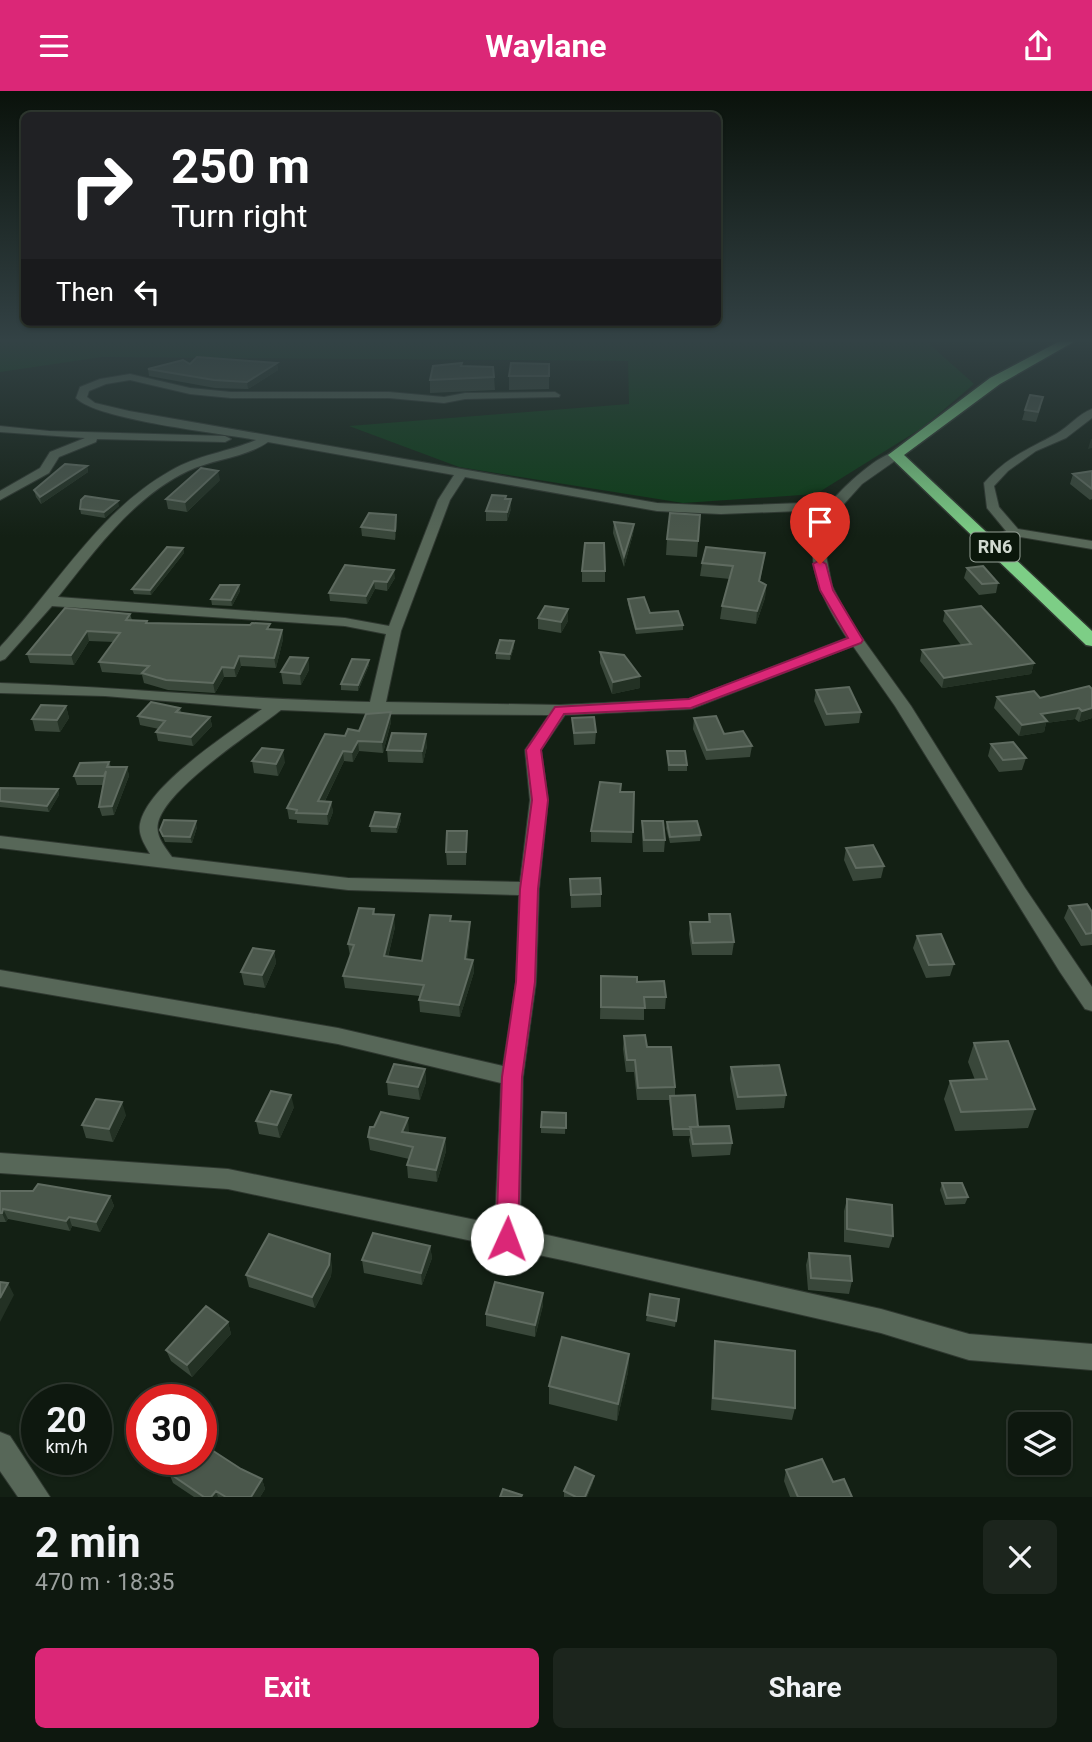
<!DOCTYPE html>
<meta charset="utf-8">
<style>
body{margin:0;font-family:Roboto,sans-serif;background:#1c251d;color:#f1f3f6;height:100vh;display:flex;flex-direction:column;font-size:26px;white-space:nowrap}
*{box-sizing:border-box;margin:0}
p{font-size:23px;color:#9ba09e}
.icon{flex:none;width:38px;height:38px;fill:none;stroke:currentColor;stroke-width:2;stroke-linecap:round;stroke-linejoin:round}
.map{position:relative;height:1406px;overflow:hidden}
.sheet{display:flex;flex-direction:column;background:#0e180f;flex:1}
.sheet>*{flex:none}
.banner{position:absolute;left:21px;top:21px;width:700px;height:214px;border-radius:10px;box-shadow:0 2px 5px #0004,0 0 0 2px #2e372f;background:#202124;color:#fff;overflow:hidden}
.buttons{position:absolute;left:1008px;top:1321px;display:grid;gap:14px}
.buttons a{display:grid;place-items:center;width:63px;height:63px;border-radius:10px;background:#0e180f;box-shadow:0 2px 5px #0004,0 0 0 2px #2e372f;font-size:35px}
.speed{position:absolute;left:21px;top:1293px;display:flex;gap:14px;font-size:35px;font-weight:700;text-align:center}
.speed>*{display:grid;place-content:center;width:91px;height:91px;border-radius:50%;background:#0e180f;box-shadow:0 2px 5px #0004,0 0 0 2px #2e372f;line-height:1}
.speed small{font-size:18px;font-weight:400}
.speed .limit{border:10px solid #d22;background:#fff;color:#111}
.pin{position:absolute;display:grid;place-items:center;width:60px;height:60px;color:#fff;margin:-72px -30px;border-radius:50% 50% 50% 0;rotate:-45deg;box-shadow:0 0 7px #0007}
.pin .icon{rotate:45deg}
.me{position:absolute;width:77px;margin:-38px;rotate:2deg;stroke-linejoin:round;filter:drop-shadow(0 0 5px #0008)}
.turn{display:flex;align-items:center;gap:24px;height:147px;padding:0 35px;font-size:32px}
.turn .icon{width:91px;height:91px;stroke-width:2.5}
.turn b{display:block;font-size:49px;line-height:60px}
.then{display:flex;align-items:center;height:66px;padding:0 35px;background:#0003;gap:14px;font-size:26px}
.round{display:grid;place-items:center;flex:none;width:74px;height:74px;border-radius:10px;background:#1c251d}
.headline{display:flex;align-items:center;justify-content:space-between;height:119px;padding:0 35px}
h1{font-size:42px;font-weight:700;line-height:52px}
.cta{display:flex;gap:14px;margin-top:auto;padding:14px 35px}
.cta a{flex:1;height:80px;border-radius:10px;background:#db2777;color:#fff;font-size:28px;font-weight:700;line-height:80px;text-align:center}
.cta a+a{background:#1c251d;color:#f1f3f6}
header{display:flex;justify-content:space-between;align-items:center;height:91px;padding:0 35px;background:#db2777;color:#fff;font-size:32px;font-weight:700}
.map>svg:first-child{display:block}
.green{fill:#0c3d16}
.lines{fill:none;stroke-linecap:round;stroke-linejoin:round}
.minor-casing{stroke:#2f3830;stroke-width:2}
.highway-casing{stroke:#2f3830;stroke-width:3}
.minor{fill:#576758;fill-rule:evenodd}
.highway{fill:#7dce86;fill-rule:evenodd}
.wall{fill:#39473a}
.shaded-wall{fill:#233124}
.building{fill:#4a574b;stroke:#5f6b60;stroke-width:2}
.route{fill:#db2777;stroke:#8e194d;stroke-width:2}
.labels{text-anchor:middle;stroke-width:6;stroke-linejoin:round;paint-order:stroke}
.shield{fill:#0a170b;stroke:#95a096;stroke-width:2}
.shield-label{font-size:18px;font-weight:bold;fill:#d1dad1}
</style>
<header><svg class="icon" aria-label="menu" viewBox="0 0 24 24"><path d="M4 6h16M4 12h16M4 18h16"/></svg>Waylane<svg class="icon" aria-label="share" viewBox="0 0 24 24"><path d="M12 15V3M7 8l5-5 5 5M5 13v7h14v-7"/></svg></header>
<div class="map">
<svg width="1092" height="1406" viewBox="0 0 1092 1406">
<rect width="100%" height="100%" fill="#132014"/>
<path class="green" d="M0 249H925L974 293 922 337 816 403 683 412 459 376 349 335 629 313 628 270 102 266 0 281Z"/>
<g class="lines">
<g class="minor-casing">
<path id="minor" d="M130 283 190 297 231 301H389L444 306 465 302 555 301 560 304 559 306 465 308 444 312 389 307H231L190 303 130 289 106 293 89 300 87 306 95 312 129 320 657 412 721 415 831 411C842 397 882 359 899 361V367L862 393 835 423 825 459 832 495 850 530 911 615 1025 797 1092 896V920L1085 918 1060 881 895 615 853 555 691 618 565 624 541 659 548 709 539 798 536 891 523 986 520 1138 881 1218 969 1243 1092 1253V1279L969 1269 881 1242 567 1170 228 1098 0 1082V1062L228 1078 495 1133 501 992 338 953 0 895V879L338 937 503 975 516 891 519 804 348 799 0 757V745L150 763C145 754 138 744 140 733 147 694 231 641 262 618L105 605 0 602V592C123 596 246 609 370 611L386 543 345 535 52 515 5 568 0 570V556C55 497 99 420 170 380 197 364 228 361 256 349 220 342 97 329 76 307L80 296 100 288ZM268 351 454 384 438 409 389 535 345 527 58 506C94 461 133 406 188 380 213 368 245 367 268 351ZM465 386 657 420 721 423 825 419C797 462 822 509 847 547L689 608 560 614 386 611 401 540 450 409ZM281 619 376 623 549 624 525 659 530 709 520 791 348 787 172 766C165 756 155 745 158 732 166 697 252 642 281 619Z
M1092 318V327L1066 347 1036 360 1008 380 994 395 999 416 1018 438 1092 450V458L1015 445 994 453H984V447L1006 440 987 417 984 392C1007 366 1027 359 1056 343 1069 336 1078 323 1092 318Z
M0 335 49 340 225 345 231 348 225 351 97 348 96 351 59 366 49 382 0 409V400L40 377 50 361 85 347 0 341Z
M0 1341 10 1345 50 1406H18L0 1380Z"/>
</g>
<g class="highway-casing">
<path id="highway" d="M1062 249H1077L1000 293 904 364 1092 540V555L1086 554 888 364 990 287Z"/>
</g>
<use href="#minor" class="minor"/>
<use href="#highway" class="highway"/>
</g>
<path class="wall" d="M277 272 278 279 248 298 215 297 149 285 148 278 190 273Z
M462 272V275L494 286 495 299 430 302V289Z
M549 273V298L509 299V285Z
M1041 316 1036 331 1022 329 1025 319Z
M87 375 88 381 41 413 36 406 34 399Z
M1092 380V408L1090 409 1070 393 1073 383Z
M220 389 187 421 168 418 166 408Z
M506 408 511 418 507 430H486V420Z
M119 415 105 427 81 423 80 418Z
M396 424 397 433 395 449 362 445 361 436Z
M700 424 697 466 666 464 667 448Z
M614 431 634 433 633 443 624 476 613 442Z
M183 457 184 462 151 504 134 503 132 498Z
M765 462 760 491 766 494 765 507 756 533 720 528 722 515 730 488 700 485 702 472Z
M345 474 395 487 387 500 375 498 367 513 330 510 329 502Z
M967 477 998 492 996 502 979 504 964 487Z
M582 480H605V491H582Z
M239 494 240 500 232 515 212 514 211 508Z
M628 508 650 522 683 534V539L636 543 628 513Z
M945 520 1034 572 1031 583 942 597 920 570 922 559 961 554 943 530Z
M130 523 132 529 147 530 148 533 282 539 283 548 276 577 241 575 236 586H224L215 602 168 599 144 592 142 584 102 581 99 571 114 551 89 550 74 574 30 572 27 563Z
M538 527 568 530 561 542 538 538Z
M514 550V556L510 569 496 568V562Z
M600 561 640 585V597L612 603 600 572Z
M308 567 309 579 301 594 283 593 281 581Z
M369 569V574L358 600 341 599V593Z
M1092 598V627L1079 631 1075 628 1046 632 1044 641 1019 645 994 617 997 606 1040 607Z
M816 599 861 621 859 632 825 635 814 610Z
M66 615 69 627 60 641 35 640 32 628Z
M180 617 181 622 210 626 212 635 193 655 158 650 156 641 159 638 140 634 138 625Z
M572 627 596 641 595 653 574 654Z
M694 627 752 655 750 666 706 669 693 638Z
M391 631 383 662 359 660 353 671 344 670 325 710 331 711 333 721 328 734 297 732V729L289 728 287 717 345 645 359 640Z
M991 653 1026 667 1022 679 999 681 988 665Z
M427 655 423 672 388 671 387 659Z
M667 660 687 674V680H668Z
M252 670 285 671 278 685 254 682Z
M109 671 111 676H127L129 685 114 724 102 725 99 716 103 694H77L74 685Z
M0 697 58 698 59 704 49 721 0 716Z
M620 701H634L632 752 591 751V740Z
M401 729 397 742 371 741 370 735Z
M642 730 665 749 664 761H643L642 742Z
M667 731 701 744 700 750 670 752 666 737Z
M197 736 192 752 165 751 160 739Z
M467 740 466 774H447L446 761Z
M846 757 884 775 881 787 853 790 844 769Z
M570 788 601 803V816L571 817Z
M1069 815 1092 821V854L1081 855 1064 827Z
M374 818 375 823 395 836 388 866 422 870 451 830 470 843 467 868 473 869 474 881 460 926 420 921 419 909 420 905 345 897 343 885 350 865 348 853Z
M709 823 734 851 732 864H692L689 843 690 831H708Z
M917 845 954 873 950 885 926 887 913 857Z
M274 860 276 872 265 897 244 894 241 881Z
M601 885 637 891 666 906 665 918H644V929L600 928Z
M624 945 647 956 675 996V1004L698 1036 732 1052 730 1064 692 1066 689 1049 690 1045H673L669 1009H637L634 981H626L623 958Z
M974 952 1035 1018 1028 1037 955 1040 944 1008 950 990 975 989 968 971Z
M731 976 786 1004 784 1017 736 1019 730 988Z
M425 978 426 991 420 1009 388 1004 387 991Z
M294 1016 280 1047 259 1043 256 1030Z
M566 1022 565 1043 541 1042V1036Z
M126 1024 113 1051 86 1047 82 1034Z
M374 1036 409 1040V1042L445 1047 446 1060 437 1091 408 1087 407 1074 409 1068 370 1059 368 1046Z
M942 1092 968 1106 965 1113 945 1114 940 1099Z
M0 1100 110 1105 114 1115 100 1141 72 1135 70 1140 8 1128 6 1131H0Z
M847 1108 893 1145 889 1157 844 1151V1120Z
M430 1155 432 1167 422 1194 364 1182 362 1169Z
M809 1162 852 1190 849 1203 808 1199 806 1174Z
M332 1174 331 1185 315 1217 249 1196 246 1184Z
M679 1208 675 1236 646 1230 647 1224Z
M543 1214 535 1246 486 1235V1223Z
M228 1231 231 1243 192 1286 171 1270 166 1259Z
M715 1250 795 1317 792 1329 711 1319 714 1261Z
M629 1263 628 1281 617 1330 549 1313V1295Z
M241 1378 262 1388 265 1398 260 1406H194L173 1392 169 1382Z
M786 1379 833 1391 852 1406H790L784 1390Z
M593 1391 587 1406H564V1400Z"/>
<path class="shaded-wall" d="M277 272 278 279 248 298 247 291Z
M1091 348H1092V357L1088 358Z
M87 375 88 381 41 413 40 406Z
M218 380 220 389 187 421 185 411Z
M511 408V418L507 430V421Z
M118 410 119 415 105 427 104 421Z
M396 424 397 433 395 449V440Z
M634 433 633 443 624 476V465Z
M183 457 184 462 151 504 150 499Z
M394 479 395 487 387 500V491Z
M374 490 375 498 367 513 366 505Z
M239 494 240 500 232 515 231 509Z
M766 494 765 507 756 533 757 520Z
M568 518V530L561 542V531Z
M282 539 283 548 276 577 274 567Z
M87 540 89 550 74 574 71 564Z
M514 550V556L510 569V563Z
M239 565 241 575 236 586 234 577Z
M308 567 309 579 301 594 300 583Z
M369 569V574L358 600V594Z
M1034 572 1031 583 942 597 944 587Z
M222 576 224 586 215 602 213 592Z
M640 585V597L612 603 613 591Z
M66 615 69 627 60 641 57 629Z
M1079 617 1075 628 1046 632 1044 641 1019 645 1022 634 1041 623Z
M1092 617V627L1079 631 1082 620Z
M391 621V631L383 662 382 651Z
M210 626 212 635 193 655 191 646Z
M426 643 427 655 423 672 422 660Z
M358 650 359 660 353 671 352 661Z
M283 659 285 671 278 685 276 673Z
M343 660 344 670 320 720 318 710Z
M127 676 129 685 114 724 112 715Z
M58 698 59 704 49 721 47 715Z
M331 711 333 721 328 734 327 723Z
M400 723 401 729 397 742 396 736Z
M196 730 197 736 192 752 190 746Z
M394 824 395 836 385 877 384 865Z
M470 831V843L466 880 465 868Z
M274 860 276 872 265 897 262 884Z
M473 869 474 881 460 926 459 914Z
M425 978 426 991 420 1009 418 996Z
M291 1004 294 1016 280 1047 277 1034Z
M122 1011 126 1024 113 1051 109 1038Z
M408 1027 409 1040 404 1053 402 1041Z
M445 1047 446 1060 437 1091 436 1079Z
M110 1105 114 1115 100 1141 96 1131Z
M3 1118 8 1128 6 1131 2 1122Z
M69 1126 72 1135 70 1140 66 1130Z
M430 1155 432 1167 422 1194 421 1182Z
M330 1163 332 1174 331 1185 315 1217 312 1206Z
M8 1192 14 1204 0 1231V1207Z
M543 1202V1214L535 1246V1234Z
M228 1231 231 1243 192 1286 187 1274Z
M629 1263 628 1281 617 1330 618 1313Z
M594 1385 593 1391 587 1406H585Z
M262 1388 265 1398 260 1406H251Z
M216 1400 218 1406H211Z"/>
<path class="building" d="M197 266 277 272 247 291 214 289 148 278 183 269 190 273Z
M462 272 461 275 493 276 494 286 430 289 433 275Z
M511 272 549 273V285H509Z
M1030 304 1043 306 1038 321 1025 319Z
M65 373 87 375 40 406 34 399Z
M201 377 218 380 185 411 166 408Z
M1092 380V398L1073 383Z
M492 404 506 405 505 408H511L507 421 486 420Z
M85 405 118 410 104 421 80 418 81 409Z
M369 422 396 424 395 440 361 436Z
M670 422 700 424 698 450 667 448Z
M614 431 634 433 624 465Z
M585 452H604L605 480H582Z
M167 456 183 457 150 499 132 498Z
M706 456 765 462 759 490 766 494 757 520 722 515 733 475 702 472Z
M345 474 394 479 387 491 374 490 366 505 329 502Z
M983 475 998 492 982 493 967 477Z
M220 494H239L231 509 211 508Z
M644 506 650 522 678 520 683 534 636 538 628 508Z
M545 515 568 518 561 531 538 527Z
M981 515 1034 572 944 587 922 559 971 553 945 520Z
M65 517 130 523 126 529 147 530 146 532 250 534 252 532 270 533 267 538 282 539 274 567 239 565 234 577 222 576 213 592 166 589 142 582 149 575 99 571 120 542 87 540 71 564 27 563Z
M500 549 514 550 510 563 496 562Z
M600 561 624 564 640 585 613 591Z
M290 566 308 567 300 583 281 581Z
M352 568 369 569 358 594 341 593Z
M1089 595 1092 598V617L1082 620 1079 617 1041 623 1047 630 1022 634 997 606 1034 600 1040 607Z
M849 596 861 621 827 623 816 599Z
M151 611 180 617 176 621 210 626 191 646 156 641 165 630 138 625Z
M41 614 66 615 57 629 32 628Z
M391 621 382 651 358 650 352 661 343 660 318 710 331 711 327 723 296 722 297 719 287 717 325 643 345 645 348 638 359 640 366 623Z
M716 625 724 643 743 640 752 655 707 659 694 627Z
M594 626 596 641 574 642 572 627Z
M392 642 426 643 422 660 387 659Z
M1013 651 1026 667 1003 669 991 653Z
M262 657 283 659 276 673 252 670Z
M667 660H685L687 674H669Z
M109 671 107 676H127L112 715 99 716 106 680 104 685H74L80 672Z
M600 691 621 693 620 701H634L633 741 591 740Z
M0 697 58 698 47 715 0 710Z
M375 721 400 723 396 736 370 735Z
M164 729 196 730 190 746 163 745 160 739Z
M642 730H663L665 749H644Z
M697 730 701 744 670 746 667 731Z
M447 740H467L466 761H446Z
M873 754 884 775 856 777 846 757Z
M600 787 601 803 571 804 570 788Z
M1087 813 1092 821V842L1086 843 1069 815Z
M359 817 374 818 373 823 394 824 384 865 422 870 430 824 451 825 450 830 470 831 465 868 473 869 459 914 419 909 424 894 343 885 354 854 348 853Z
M709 823H730L734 851 693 852 690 831H710Z
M941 843 954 873 929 874 917 845Z
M253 857 274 860 262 884 241 881Z
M601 885 637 886V891L664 890 666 906H644L645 917 601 916Z
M645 944 647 956H671L675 996 638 997 635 969H627L624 945Z
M1008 950 1035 1018 961 1021 950 990 987 988 974 952Z
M394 973 425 978 418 996 387 991Z
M779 974 786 1004 738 1006 731 976Z
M271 1000 291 1004 277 1034 256 1030Z
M695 1004 698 1036H690L691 1038H673L670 1005Z
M96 1008 122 1011 109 1038 82 1034Z
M381 1021 408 1027 402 1041 445 1047 436 1079 407 1074 413 1056 368 1046 370 1036H374Z
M542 1021 566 1022V1037L541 1036Z
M729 1035 732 1052 693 1053 690 1036Z
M942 1092H962L968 1106 947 1107Z
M38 1093 110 1105 96 1131 69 1126 66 1130 3 1118 2 1122H0V1100H33Z
M847 1108 892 1114 893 1145 847 1138Z
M373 1142 430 1155 421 1182 362 1169Z
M269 1143 330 1163 329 1174 312 1206 246 1184Z
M809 1162 850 1165 852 1190 811 1187Z
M0 1191 8 1192 0 1207Z
M495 1191 543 1202 535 1234 486 1223Z
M650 1203 679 1208 676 1230 647 1224Z
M206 1215 228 1231 187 1274 166 1259Z
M562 1246 629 1263 618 1313 549 1295Z
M715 1250 795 1260V1317L713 1307Z
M201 1352 241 1378 262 1388 251 1406H226L216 1400 211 1406H204L169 1382 179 1368H201Z
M822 1368 833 1391 844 1388 852 1406H798L786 1379Z
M575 1376 594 1385 585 1406H576L564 1400Z
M503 1398 522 1404 521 1406H500Z"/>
<linearGradient id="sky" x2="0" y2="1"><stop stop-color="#0a120b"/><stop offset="0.56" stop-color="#334245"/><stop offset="1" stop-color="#334245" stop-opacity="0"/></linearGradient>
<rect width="1092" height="446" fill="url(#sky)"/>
<path class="route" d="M820 469 826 473 833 499 863 549 861 552 691 617 564 623 541 659 548 709 538 798 535 891 522 986 518 1148 515 1155 507 1158 499 1155 496 1148 502 986 516 891 520 798 532 709 526 659 555 616 689 608 848 547 820 499 813 473Z"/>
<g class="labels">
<rect class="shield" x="970.5" y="441.5" width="49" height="29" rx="5"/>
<g class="shield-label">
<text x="995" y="462">RN6</text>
</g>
</g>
</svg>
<div class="buttons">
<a><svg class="icon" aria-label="layers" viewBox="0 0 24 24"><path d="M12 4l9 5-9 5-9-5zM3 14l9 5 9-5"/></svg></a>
</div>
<div class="speed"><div>20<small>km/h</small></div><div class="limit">30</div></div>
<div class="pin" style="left:820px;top:473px;background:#d93025"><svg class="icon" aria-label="arrive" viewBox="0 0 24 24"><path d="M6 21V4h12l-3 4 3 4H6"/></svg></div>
<svg class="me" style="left:507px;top:1148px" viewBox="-20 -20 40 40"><circle r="19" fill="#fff"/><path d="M0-13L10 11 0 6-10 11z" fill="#db2777"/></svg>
<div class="banner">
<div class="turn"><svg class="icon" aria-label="right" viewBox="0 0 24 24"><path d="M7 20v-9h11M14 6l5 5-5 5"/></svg><div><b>250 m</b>Turn right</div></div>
<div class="then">Then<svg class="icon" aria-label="left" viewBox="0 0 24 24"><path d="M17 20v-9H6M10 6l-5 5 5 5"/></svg></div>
</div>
</div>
<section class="sheet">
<div class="headline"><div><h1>2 min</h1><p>470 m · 18:35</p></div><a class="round"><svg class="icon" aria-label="close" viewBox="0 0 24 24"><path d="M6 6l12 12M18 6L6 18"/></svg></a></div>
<div class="cta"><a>Exit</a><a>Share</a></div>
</section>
